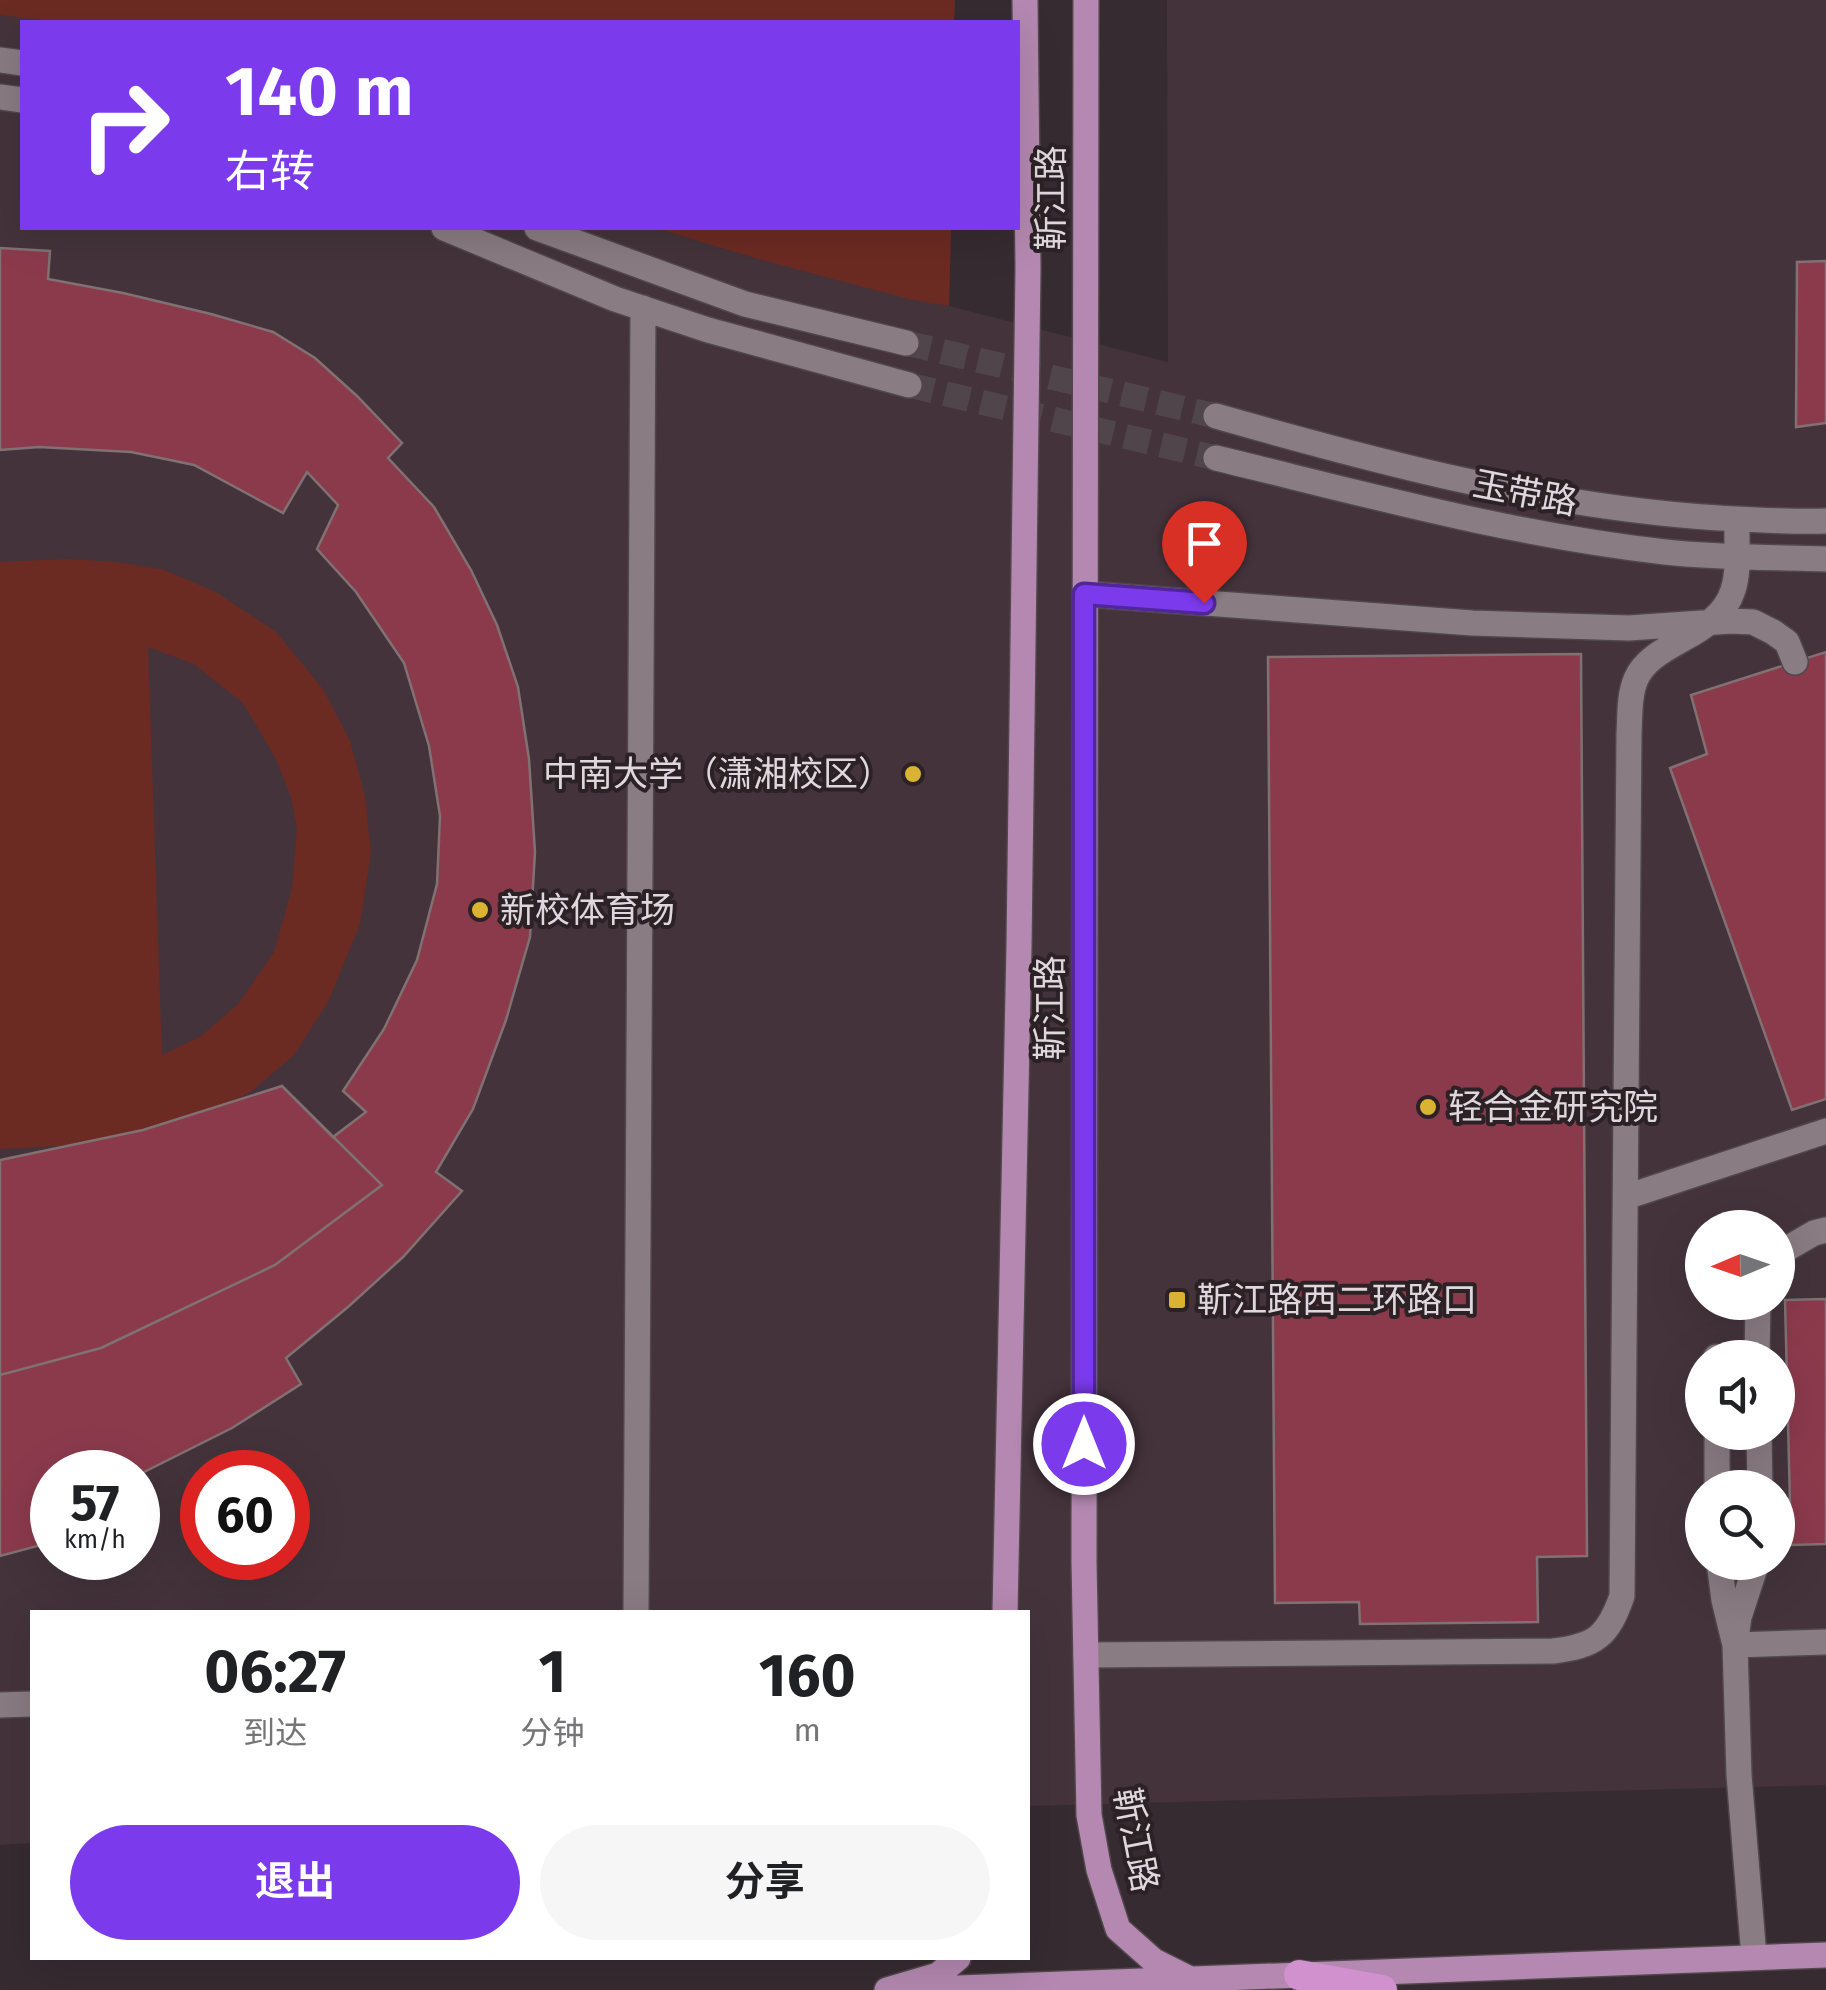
<!DOCTYPE html>
<html lang="zh">
<meta charset="utf-8">
<style>
body{margin:0;font-family:"Fira Sans","Noto Sans SC",sans-serif;background:#f6f6f6;color:#202124;height:100vh;display:flex;flex-direction:column;font-size:38px;white-space:nowrap}
*{box-sizing:border-box;margin:0}
p{font-size:32px;color:#757577}
.icon{flex:none;width:55px;height:55px;fill:none;stroke:currentColor;stroke-width:2;stroke-linecap:round;stroke-linejoin:round}
.map{position:relative;flex:1;overflow:hidden}
.panel{position:absolute;left:30px;top:1610px;width:1000px;height:350px;display:flex;flex-direction:column;background:#fff;border-radius:0px;box-shadow:0 10px 40px #0002}
.panel>*{flex:none}
.top-card{position:absolute;left:20px;top:20px;width:1000px;height:210px;border-radius:0px;box-shadow:0 10px 40px #0002;background:#7c3aed;color:#fff;overflow:hidden}
.needle{width:65px;rotate:268deg}
.fabs{position:absolute;left:1685px;top:1210px;display:grid;gap:20px}
.fabs a{display:grid;place-items:center;width:110px;height:110px;border-radius:50%;background:#fff;box-shadow:0 10px 40px #0002;font-size:50px}
.speed{position:absolute;left:30px;top:1450px;display:flex;gap:20px;font-size:50px;font-weight:700;text-align:center}
.speed>*{display:grid;place-content:center;width:130px;height:130px;border-radius:50%;background:#fff;box-shadow:0 10px 40px #0002;line-height:1}
.speed small{font-size:25px;font-weight:400}
.speed .limit{border:15px solid #d22;background:#fff;color:#111}
.pin{position:absolute;display:grid;place-items:center;width:85px;height:85px;color:#fff;margin:-102px -42px;border-radius:50% 50% 50% 0;rotate:-45deg;box-shadow:0 0 10px #0007}
.pin .icon{rotate:45deg}
.me{position:absolute;width:110px;margin:-55px;rotate:0deg;stroke-linejoin:round;filter:drop-shadow(0 0 8px #0008)}
.turn{display:flex;align-items:center;gap:35px;height:210px;padding:0 40px;font-size:45px}
.turn .icon{width:130px;height:130px;stroke-width:2.5}
.turn b{display:block;font-size:70px;line-height:85px}
.eta{display:flex;justify-content:space-evenly;align-items:center;height:170px;text-align:center}
.eta b{font-size:60px;font-weight:700;line-height:70px}
.action{display:flex;gap:20px;margin-top:auto;padding:20px 40px}
.action a{flex:1;height:115px;border-radius:60px;background:#7c3aed;color:#fff;font-size:40px;font-weight:700;line-height:115px;text-align:center}
.action a+a{background:#f6f6f6;color:#202124}
.map>svg:first-child{display:block}
.built{fill:#44333b;fill-rule:evenodd}
.green{fill:#6c2b22;fill-rule:evenodd}
.building{fill:#8b3a4c;stroke:#807173;stroke-width:2.5}
.lines{fill:none;stroke-linecap:round;stroke-linejoin:round}
.minor-tunnel{stroke:#4f454a;stroke-width:25;stroke-dasharray:25 12;stroke-linecap:butt}
.minor-casing{stroke:#4f474b;stroke-width:28}
.major-casing{stroke:#4f474b;stroke-width:28}
.highway-casing{stroke:#4f474b;stroke-width:32}
.minor{stroke:#897c82;stroke-width:25}
.major{stroke:#b488b0;stroke-width:25}
.highway{stroke:#d190ce;stroke-width:30}
.route-casing{stroke:#51269a;stroke-width:25}
.route{stroke:#7c3aed;stroke-width:18}
.poi-dot{fill:#dbb333;stroke:#2c2226;stroke-width:4}
.labels{text-anchor:middle;stroke-width:8;stroke-linejoin:round;paint-order:stroke}
.street-label{font-size:35px;fill:#dfd7db;stroke:#2c2226}
.poi-label{font-size:35px;fill:#dfd7db;stroke:#2c2226;text-anchor:start}
</style>
<div class="map">
<svg width="1826" height="1990" viewBox="0 0 1826 1990">
<rect width="100%" height="100%" fill="#362b30"/>
<path class="built" d="M0 0H955L954 22H22V228H951L949 306 1168 362 1167 0H1826V1785L1028 1806V1612H32V1843L0 1845ZM1702 1228H1778V1302H1702ZM1702 1358H1778V1432H1702ZM52 1472H138V1558H52ZM202 1472H288V1558H202ZM1702 1488H1778V1562H1702Z"/>
<path class="green" d="M0 0H955L954 22H56L0 15Z
M656 228H951L949 306 909 299 758 259Z
M67 559 117 562 164 570 216 592 276 632 323 689 350 741 365 796 371 853 360 924 328 1002 294 1055 252 1091 197 1122 92 1144 0 1149V562ZM148 647 194 664 243 703 276 759 291 797 297 828 292 889 274 952 239 1003 201 1036 162 1055Z"/>
<path class="building" d="M0 248 50 251 48 279 123 293 211 314 273 332 315 358 357 396 402 443 388 458 434 507 471 570 497 625 518 687 529 759 535 852 530 937 506 1020 473 1109 436 1172 462 1191 403 1257 348 1307 286 1358 301 1384 232 1428 138 1475V1472H52V1542L0 1556V1160L143 1130 282 1086 333 1137 366 1112 343 1091 384 1029 417 960 437 884 440 816 429 746 404 663 356 592 317 549 338 505 307 472 283 513 194 465 131 452 39 447 0 450Z
M1826 261V423L1796 427 1797 262Z
M1826 652V1099L1792 1110 1670 768 1707 754 1691 695Z
M1581 654 1587 1556 1537 1557 1538 1622 1360 1624 1359 1602 1275 1603 1268 657Z
M282 1086 382 1185 275 1265 101 1348 0 1375V1160L143 1130Z
M1826 1299V1544L1791 1545 1785 1300Z"/>
<g class="lines">
<path class="minor-tunnel" d="M906 343 1216 416
M909 385 1216 458"/>
<g class="minor-casing">
<path id="minor" d="M0 60 22 63
M0 97 22 100
M444 228 615 299 708 330 909 385
M537 228 745 304 906 343
M1216 416C1381 463 1546 507 1719 518 1755 520 1790 522 1826 521
M1216 458C1365 494 1513 535 1665 552 1719 558 1773 557 1826 559
M1085 594 1472 623 1629 628 1731 621 1753 622 1773 632 1787 642 1795 662
M1626 1197 1826 1131
M1778 1254 1814 1233 1826 1230
M1716 1357V1358
M1757 1358 1758 1302
M1717 1432V1488
M1759 1432 1760 1488
M1719 1562 1724 1600 1735 1645 1826 1642
M636 1612 643 308
M1086 1655 1553 1651C1596 1646 1608 1636 1622 1596L1629 734C1630 716 1629 695 1636 679 1652 641 1719 637 1733 590 1740 569 1736 541 1737 519
M0 1705 32 1704
M1754 1957 1739 1775 1735 1645 1739 1617 1757 1562"/>
</g>
<g class="major-casing">
<path id="major" d="M1086 0 1084 1562 1089 1815 1099 1870 1118 1929 1154 1961 1186 1977
M1005 1612 1019 946 1028 268 1025 0
M887 1990 938 1975 958 1958
M906 1990 1826 1955"/>
</g>
<g class="highway-casing">
<path id="highway" d="M1299 1975 1382 1990"/>
</g>
<use href="#minor" class="minor"/>
<use href="#major" class="major"/>
<use href="#highway" class="highway"/>
</g>
<g class="lines">
<g class="route-casing">
<path id="route" d="M1084 1444V594L1204 603"/>
</g>
<use href="#route" class="route"/>
</g>
<g class="poi-dot">
<circle cx="913" cy="774" r="10"/>
<circle cx="480" cy="910" r="10"/>
<circle cx="1428" cy="1107" r="10"/>
<rect x="1167" y="1290" width="20" height="20" rx="5"/>
</g>
<g class="labels">
<g class="street-label">
<text transform="translate(1051 198) rotate(-90)" y="12">靳江路</text>
<text transform="translate(1525 493) rotate(11)" y="12">玉带路</text>
<text transform="translate(1050 1008) rotate(-90)" y="12">靳江路</text>
<text transform="translate(1136 1840) rotate(79)" y="12">靳江路</text>
</g>
<g class="poi-label">
<text x="893" y="786" text-anchor="end">中南大学（潇湘校区）</text>
<text x="500" y="922">新校体育场</text>
<text x="1448" y="1119">轻合金研究院</text>
<text x="1197" y="1312">靳江路西二环路口</text>
</g>
</g>
</svg>
<div class="fabs">
<a><svg class="needle" viewBox="-14 -14 28 28"><path d="M0-13l5 13h-10z" fill="#e53935"/><path d="M0 13l5-13h-10z" fill="#757577"/></svg></a>
<a><svg class="icon" aria-label="sound" viewBox="0 0 24 24"><path d="M4 9h4l5-4v14l-5-4H4zM17 9q2 3 0 6"/></svg></a>
<a><svg class="icon" aria-label="search" viewBox="0 0 24 24"><circle cx="10" cy="10" r="6"/><path d="M15 15l6 6"/></svg></a>
</div>
<div class="speed"><div>57<small>km/h</small></div><div class="limit">60</div></div>
<div class="pin" style="left:1204px;top:603px;background:#d93025"><svg class="icon" aria-label="arrive" viewBox="0 0 24 24"><path d="M6 21V4h12l-3 4 3 4H6"/></svg></div>
<svg class="me" style="left:1084px;top:1444px" viewBox="-20 -20 40 40"><circle r="17" fill="#7c3aed" stroke="#fff" stroke-width="3"/><path d="M0-11L8 9 0 5-8 9z" fill="#fff"/></svg>
<div class="top-card">
<div class="turn"><svg class="icon" aria-label="right" viewBox="0 0 24 24"><path d="M7 20v-9h11M14 6l5 5-5 5"/></svg><div><b>140 m</b>右转</div></div>
</div>
<section class="panel">
<div class="eta">
<div><b>06:27</b><p>到达</p></div>
<div><b>1</b><p>分钟</p></div>
<div><b>160</b><p>m</p></div>
</div>
<div class="action"><a>退出</a><a>分享</a></div>
</section>
</div>
